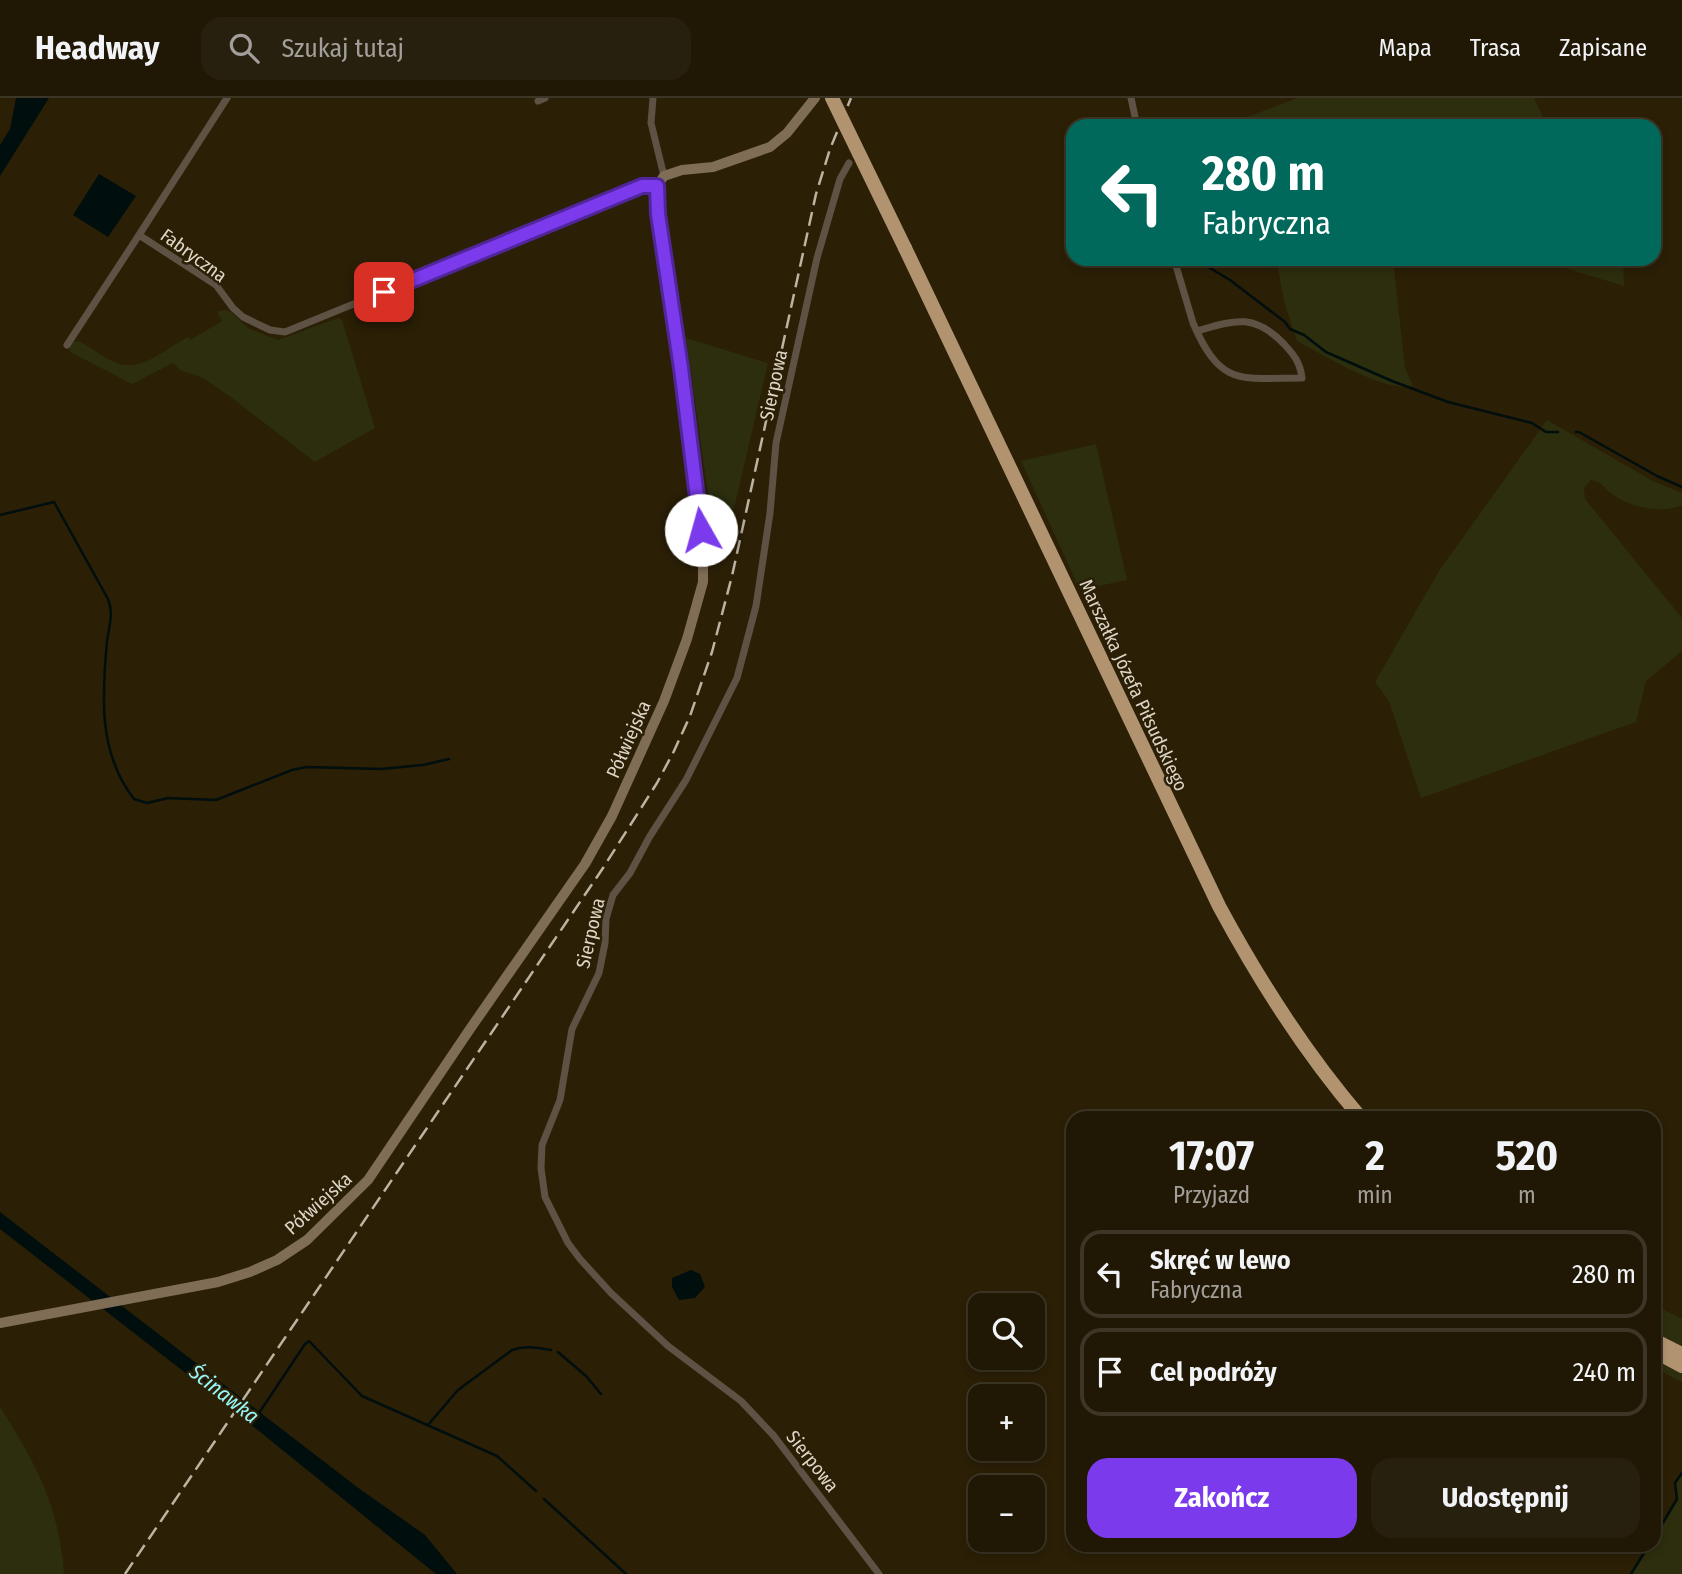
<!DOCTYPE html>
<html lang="pl">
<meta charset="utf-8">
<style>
body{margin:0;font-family:"Fira Sans Condensed",sans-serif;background:#28200e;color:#f1f3f6;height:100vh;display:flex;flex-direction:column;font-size:26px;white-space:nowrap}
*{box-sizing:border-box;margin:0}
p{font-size:23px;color:#a29f9a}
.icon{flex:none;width:38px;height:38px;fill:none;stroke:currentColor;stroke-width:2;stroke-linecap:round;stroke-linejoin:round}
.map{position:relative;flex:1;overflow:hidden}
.details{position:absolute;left:1066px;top:1013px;width:595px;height:441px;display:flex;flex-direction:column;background:#201704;border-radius:21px;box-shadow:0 4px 10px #0003,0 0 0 2px #3d3626}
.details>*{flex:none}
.guide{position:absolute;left:1066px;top:21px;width:595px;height:147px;border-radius:21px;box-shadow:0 4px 10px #0003,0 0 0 2px #3d3626;background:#00695c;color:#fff;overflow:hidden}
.fabs{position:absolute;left:968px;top:1195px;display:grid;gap:14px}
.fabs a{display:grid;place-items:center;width:77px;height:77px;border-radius:14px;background:#201704;box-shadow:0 4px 10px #0003,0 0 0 2px #3d3626;font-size:35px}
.pin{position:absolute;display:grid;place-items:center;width:60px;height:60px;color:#fff;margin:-30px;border-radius:14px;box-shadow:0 4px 10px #0006}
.me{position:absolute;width:77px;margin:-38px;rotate:353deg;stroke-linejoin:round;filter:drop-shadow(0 0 5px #0008)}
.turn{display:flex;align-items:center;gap:24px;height:147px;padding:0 21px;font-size:32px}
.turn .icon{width:91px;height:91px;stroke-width:2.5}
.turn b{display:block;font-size:49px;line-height:60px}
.eta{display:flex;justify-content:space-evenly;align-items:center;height:119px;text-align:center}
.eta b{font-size:42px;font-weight:700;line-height:49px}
.button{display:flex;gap:14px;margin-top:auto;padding:14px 21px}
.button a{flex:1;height:80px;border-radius:21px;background:#7c3aed;color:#fff;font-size:28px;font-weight:700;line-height:80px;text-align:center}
.button a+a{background:#28200e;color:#f1f3f6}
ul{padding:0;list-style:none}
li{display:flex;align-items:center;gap:21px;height:88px;margin:0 14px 10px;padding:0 7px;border:4px solid #3d3626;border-radius:21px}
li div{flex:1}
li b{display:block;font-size:26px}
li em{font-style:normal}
header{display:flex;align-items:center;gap:42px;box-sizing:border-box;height:98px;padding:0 35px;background:#201704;border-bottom:2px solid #3d3626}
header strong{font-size:33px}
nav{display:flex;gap:38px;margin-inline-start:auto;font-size:24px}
.search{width:490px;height:63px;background:#28200e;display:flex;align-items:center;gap:18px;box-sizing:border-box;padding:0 24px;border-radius:21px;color:#a29f9a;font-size:26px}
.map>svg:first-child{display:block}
.green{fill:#2c2e0e}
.water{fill:#000e0e}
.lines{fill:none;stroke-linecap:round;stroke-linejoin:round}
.stream{stroke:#000e0e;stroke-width:2.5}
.street{stroke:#5d5243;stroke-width:7}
.secondary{stroke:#7f6d55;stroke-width:10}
.highway{stroke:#b1946f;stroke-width:14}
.rail{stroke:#bcb3a2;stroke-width:2.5;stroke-dasharray:14 7;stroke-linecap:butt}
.highway-bridge{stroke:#b1946f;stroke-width:14}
.route-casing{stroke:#51269a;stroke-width:18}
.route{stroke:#7c3aed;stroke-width:12}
.labels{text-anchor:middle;stroke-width:5;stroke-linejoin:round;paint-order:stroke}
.street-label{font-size:19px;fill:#ded6c7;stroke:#2b1f06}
.water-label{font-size:21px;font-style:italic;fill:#97f7f8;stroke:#2b1f06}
</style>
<header>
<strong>Headway</strong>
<div class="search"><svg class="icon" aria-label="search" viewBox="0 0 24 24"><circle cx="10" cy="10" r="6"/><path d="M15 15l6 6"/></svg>Szukaj tutaj</div>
<nav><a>Mapa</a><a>Trasa</a><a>Zapisane</a></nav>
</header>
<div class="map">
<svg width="1682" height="1476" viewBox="0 0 1682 1476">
<rect width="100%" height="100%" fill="#2b1f06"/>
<path class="green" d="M1297 0H1534L1547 28H1247L1245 20Z
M1276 161H1393L1405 270 1413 288C1381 294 1326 258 1297 243L1285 207Z
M1535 161H1623L1624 188Z
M225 212 231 214 248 230 278 242 338 220 342 222 375 330 315 364 232 300 203 280 180 272 173 265 132 286 70 254 69 245 78 243C92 249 103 260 117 265 141 275 168 249 188 239L190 242 222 223 217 213Z
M686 240 768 265 722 462 717 460Z
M1547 322 1653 383 1682 395V407C1663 416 1631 410 1613 397 1605 391 1602 384 1591 382L1584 390 1585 401 1682 520V553L1646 583 1636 624 1421 700 1389 603 1375 584 1439 473Z
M1096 346 1127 482 1080 492 1021 363Z
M1654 1207 1682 1221V1248L1654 1234Z
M1654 1261 1682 1276V1284L1654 1270Z
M0 1309C36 1365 59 1408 64 1476H0Z
M1682 1375V1476H1632L1650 1447H1654V1440L1677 1401 1675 1385Z"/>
<path class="water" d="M16 0H49L0 78V47L10 31Z
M99 76 136 98 108 139 73 117Z
M0 1114 357 1389 425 1437 457 1476H436L223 1304 0 1131Z
M691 1172 700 1176 705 1189 695 1200 679 1202 672 1189V1180Z"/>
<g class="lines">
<path class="stream" d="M1195 161 1230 182 1285 224 1290 231 1304 237 1326 254 1392 283 1448 304 1532 325 1546 334H1558
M1576 334H1579L1657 378 1682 389
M0 417 54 404 108 501C114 515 109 528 107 543 102 598 98 655 134 701L147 705 168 700 216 702 292 672 307 669 381 671 423 667 449 661
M558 1254 586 1278 601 1296
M259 1315 305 1246 309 1243 362 1298 497 1358 536 1393
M428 1327 458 1292 512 1252C525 1247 538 1250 551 1252
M544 1401 626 1476
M1654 1440 1677 1401 1675 1385 1682 1375
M1631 1476 1649 1447"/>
<path class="street" d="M653 0 651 25 664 78
M1131 0 1137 28
M538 3 545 0
M849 65 840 81 817 160 776 345 770 415 756 508 737 580 686 682 650 738 630 775 613 797 606 821 605 845 599 875 572 931 560 1002 542 1047 541 1070 545 1099 568 1145 580 1161 611 1195 668 1248 741 1303 774 1338 879 1476
M139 137 227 0
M1174 161 1193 225C1221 290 1241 280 1302 280 1300 264 1294 257 1284 246 1254 215 1235 222 1197 233
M67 247 139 137 216 187 233 210 243 219 270 232 285 234 642 88H657"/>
<path class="secondary" d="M0 1225 218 1184 250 1174 277 1162 307 1142 368 1082 470 931 585 766 612 718 664 603 687 541 703 484V457L691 346 658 116 657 88 664 78 682 72 713 69 770 49 787 35 815 0"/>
<path class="highway" d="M905 150 1219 808C1260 884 1305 955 1361 1020
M1654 1242 1682 1256
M1654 1253 1682 1268"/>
<path class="rail" d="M125 1476 603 770 657 685 674 653 690 618 712 554 732 478 816 96 830 51 851 0"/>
<path class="highway-bridge" d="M832 0 905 150"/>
</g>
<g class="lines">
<g class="route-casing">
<path id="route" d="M384 194 642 88H657L658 116 681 270 701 432"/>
</g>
<use href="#route" class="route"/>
</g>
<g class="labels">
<g class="street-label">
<text transform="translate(194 157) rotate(36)" y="7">Fabryczna</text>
<text transform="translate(773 287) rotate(-78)" y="7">Sierpowa</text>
<text transform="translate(1134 587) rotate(65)" y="7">Marszałka Józefa Piłsudskiego</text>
<text transform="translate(628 641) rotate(-66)" y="7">Półwiejska</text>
<text transform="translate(590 835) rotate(-77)" y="7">Sierpowa</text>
<text transform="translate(318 1105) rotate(-42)" y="7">Półwiejska</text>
<text transform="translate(813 1363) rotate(52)" y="7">Sierpowa</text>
</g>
<g class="water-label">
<text transform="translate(224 1296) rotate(38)" y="7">Ścinawka</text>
</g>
</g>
</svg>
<div class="fabs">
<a><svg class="icon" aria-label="search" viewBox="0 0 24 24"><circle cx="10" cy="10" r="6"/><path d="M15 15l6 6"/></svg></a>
<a>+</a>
<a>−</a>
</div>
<div class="pin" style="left:384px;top:194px;background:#d93025"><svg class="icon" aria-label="arrive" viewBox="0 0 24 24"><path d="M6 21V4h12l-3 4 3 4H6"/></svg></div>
<svg class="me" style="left:701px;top:432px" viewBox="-20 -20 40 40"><circle r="19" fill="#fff"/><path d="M0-13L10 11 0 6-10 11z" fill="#7c3aed"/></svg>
<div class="guide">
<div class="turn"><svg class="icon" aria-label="left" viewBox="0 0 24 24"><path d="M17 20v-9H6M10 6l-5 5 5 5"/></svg><div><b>280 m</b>Fabryczna</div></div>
</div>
<section class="details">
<div class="eta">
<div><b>17:07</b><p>Przyjazd</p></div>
<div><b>2</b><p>min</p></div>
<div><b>520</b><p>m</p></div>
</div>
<ul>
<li><svg class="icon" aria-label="left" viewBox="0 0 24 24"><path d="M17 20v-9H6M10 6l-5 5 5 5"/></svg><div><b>Skręć w lewo</b><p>Fabryczna</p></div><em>280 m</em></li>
<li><svg class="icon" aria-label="arrive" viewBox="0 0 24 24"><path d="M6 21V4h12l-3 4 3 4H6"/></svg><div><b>Cel podróży</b></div><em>240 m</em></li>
</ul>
<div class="button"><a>Zakończ</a><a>Udostępnij</a></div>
</section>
</div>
